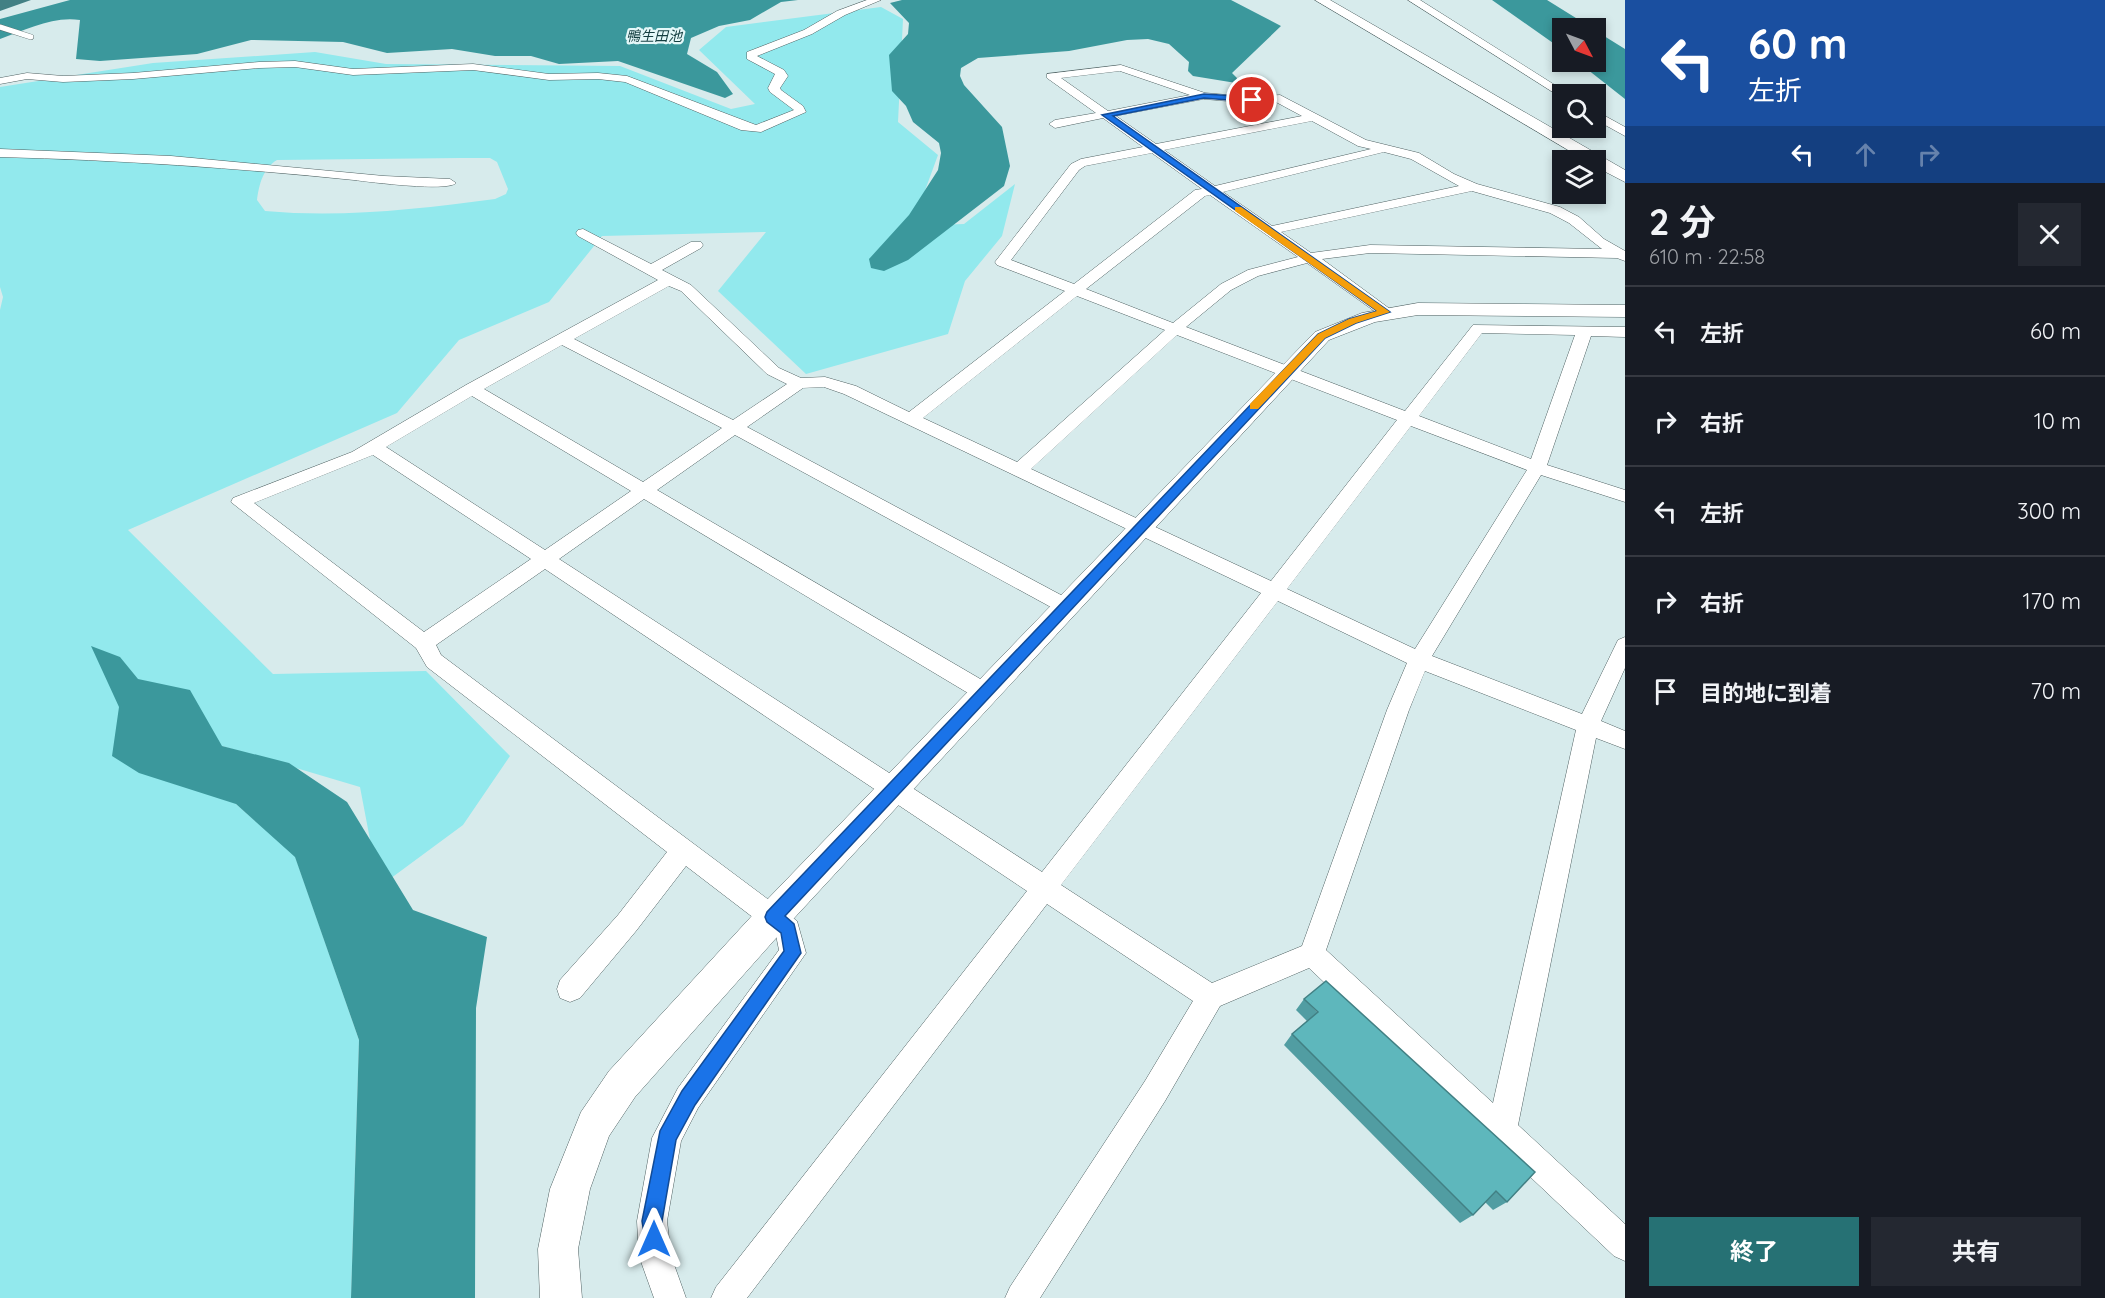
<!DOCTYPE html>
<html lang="ja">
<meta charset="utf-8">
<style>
body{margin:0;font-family:Quicksand,"Noto Sans JP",sans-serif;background:#242831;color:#f1f3f6;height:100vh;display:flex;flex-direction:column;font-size:22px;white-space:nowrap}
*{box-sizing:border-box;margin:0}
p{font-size:20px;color:#9ea1a6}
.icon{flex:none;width:33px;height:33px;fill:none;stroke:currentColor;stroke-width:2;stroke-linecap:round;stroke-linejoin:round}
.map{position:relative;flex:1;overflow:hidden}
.details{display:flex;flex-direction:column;background:#171b24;width:480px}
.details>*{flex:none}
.banner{background:#1a4fa0;color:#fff;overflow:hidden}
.needle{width:39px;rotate:131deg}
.controls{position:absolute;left:1552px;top:18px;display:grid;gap:12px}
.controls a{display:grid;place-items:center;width:54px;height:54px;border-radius:0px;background:#171b24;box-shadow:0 3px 9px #0003;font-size:30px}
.pin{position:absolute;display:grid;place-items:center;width:51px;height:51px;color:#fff;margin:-26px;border:3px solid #fff;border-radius:50%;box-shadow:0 2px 6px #0007}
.me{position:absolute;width:66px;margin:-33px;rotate:0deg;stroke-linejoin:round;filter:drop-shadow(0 0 4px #0008)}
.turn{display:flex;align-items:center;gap:21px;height:126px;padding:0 24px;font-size:27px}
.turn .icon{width:78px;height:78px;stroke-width:2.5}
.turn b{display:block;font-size:42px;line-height:51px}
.lanes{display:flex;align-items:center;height:57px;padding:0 24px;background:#0003;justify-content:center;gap:30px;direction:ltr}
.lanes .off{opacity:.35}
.round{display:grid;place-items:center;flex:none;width:63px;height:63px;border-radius:0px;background:#242831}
.summary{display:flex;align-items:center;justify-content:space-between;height:102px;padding:0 24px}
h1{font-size:36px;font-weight:700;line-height:45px}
.cta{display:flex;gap:12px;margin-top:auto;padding:12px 24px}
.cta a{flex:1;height:69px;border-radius:0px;background:#267174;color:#fff;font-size:24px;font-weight:700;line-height:69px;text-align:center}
.cta a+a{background:#242831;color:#f1f3f6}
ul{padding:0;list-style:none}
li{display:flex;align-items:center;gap:18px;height:90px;padding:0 24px;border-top:2px solid #363941}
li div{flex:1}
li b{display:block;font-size:22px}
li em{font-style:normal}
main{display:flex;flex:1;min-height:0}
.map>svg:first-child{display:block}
.green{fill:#92e9ed;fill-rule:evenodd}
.water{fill:#3b989c}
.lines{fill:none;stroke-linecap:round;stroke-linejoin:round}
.service-casing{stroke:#506263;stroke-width:6}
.minor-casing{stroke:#506263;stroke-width:1}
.tertiary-casing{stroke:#506263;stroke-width:1}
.service{stroke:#fff;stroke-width:5}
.minor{fill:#fff;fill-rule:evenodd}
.tertiary{fill:#fff;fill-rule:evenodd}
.wall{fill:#519da2}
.shaded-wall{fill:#428084}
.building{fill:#5eb7bc;stroke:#428084;stroke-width:1.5}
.route{fill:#1a73e8;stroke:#114b97;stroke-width:1.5}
.slow{fill:#f59e0b}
.labels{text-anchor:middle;stroke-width:4.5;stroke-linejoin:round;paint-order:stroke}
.far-water-label{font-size:14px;font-style:italic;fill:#143e40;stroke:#e4f8f9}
</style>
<main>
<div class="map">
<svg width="1625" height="1298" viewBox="0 0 1625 1298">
<rect width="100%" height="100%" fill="#d7ebec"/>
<path class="green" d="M881 7 903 19 898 122 938 155 912 226 964 224 1015 184 1002 236 965 281 948 334 806 374 718 291 766 232 602 236 549 302 459 340 397 413 128 530 273 674 426 671 510 756 463 825 379 887 360 787 222 746 236 804 295 856 359 1040 351 1298H0V310L3 297 0 287V87L153 63 315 52 386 64 620 66 731 109 755 104 699 50 726 27ZM460 158H490L497 162 508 189 506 194 495 199C419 209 342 218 265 211L257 200C259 185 263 168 277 160Z"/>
<path class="water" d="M70 0H798L781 2 750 20 719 26 691 38 687 54 717 72 733 94 725 98 618 61 559 64 531 56H495L452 49 387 53 343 42 251 40 197 54 100 61 76 59 80 20C52 16 26 30 0 39V19Z
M902 0H1231L1281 26 1232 73 1237 78 1236 83 1193 76 1188 71 1189 62 1169 44 1148 39 1127 40 1069 51 978 58 961 68 960 76 964 85 1002 127 1010 166 1004 186 908 260 884 271 871 268 869 259 909 215 938 170 941 153 939 143 913 122 906 106 892 91 889 55 908 34 909 23 890 3Z
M1492 0H1547L1592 28H1563V50Z
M1596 31 1625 49V99L1578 62H1596Z
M91 646 120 657 138 679 190 690 222 746 289 763 347 802 413 910 487 937 476 1008 475 1298H351L359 1040 295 857 236 804 139 773 112 756 119 707Z"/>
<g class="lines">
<g class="service-casing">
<path id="service" d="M0 27 31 37"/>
</g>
<g class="minor-casing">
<path id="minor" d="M867 0H881L845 15 812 34 757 56 784 70 788 76 780 88 781 90 803 106 806 112 761 132 741 130 625 82 598 79 549 80 473 70 353 75 295 67 259 68 133 79 63 82 27 79 0 84V78L27 73 63 76 133 73 259 62 295 61 353 69 473 64 549 74 598 73 627 76 756 125 794 110 770 92 768 88 775 74 747 59V52L804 30 837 11Z
M1408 0H1420L1569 94H1563V97L1559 96Z
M1121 65 1205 93 1252 97 1280 95 1366 140 1419 153 1454 174 1477 184 1560 207 1579 217 1604 239 1625 251V261L1617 258 1370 253 1322 259 1390 309 1393 312 1390 315H1380L1307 263 1258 276 1231 290 1186 327 1405 411 1473 325 1625 327V337L1591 336 1547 465 1625 490V502L1541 475 1432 656 1582 714 1618 640 1625 637V668L1601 721 1625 731V749L1596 738 1518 1125 1625 1224V1261L1614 1256 1309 968 1220 1006 1165 1101 1040 1298H1005L1010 1287 1145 1081 1193 1001 1047 904 747 1298H711L716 1287 1027 891 545 569 436 645 441 655 797 921 806 953 698 1108 681 1141 667 1221 671 1256 686 1298H654L639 1256 637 1221 652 1138 678 1088 779 950 776 935 686 866 636 931 580 998 570 1002 560 998 557 989 560 980 618 915 667 852 427 667 416 648 231 502 233 498 352 452 466 385 658 280 578 236 576 233 578 230 583 229 651 264 691 242H701L703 245 701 248 662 270 691 285 779 368 801 378 825 377 856 386 909 412 1065 291 997 265 995 262 1071 164 1081 159 1143 147 1103 118 1055 128 1049 124 1055 120 1096 113 1047 78V74ZM1120 71 1190 95 1108 111 1061 78ZM1204 99 1252 103 1274 101 1302 116 1156 144 1116 116ZM1312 121 1358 146 1371 149 1215 186 1164 150ZM1384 152 1411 159 1459 186 1272 226 1223 192ZM1152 153 1202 189 1195 190 1074 284 1011 260 1079 170 1085 166ZM1472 191 1550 213 1569 223 1602 249 1370 245 1311 253 1281 232ZM1210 195 1298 257 1248 270 1221 284 1173 323 1086 289 1205 196ZM669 286 681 291 767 374 787 384 733 420 574 339ZM1077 296 1165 330 1017 462 923 418ZM1482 333 1575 335 1531 459 1419 416ZM1177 335 1397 420 1271 581 1031 469ZM562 345 722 428 643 482 484 389ZM824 387 844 394 1261 593 1042 872 559 559 644 499 978 699 986 701 994 699 997 693 994 687 657 490 735 435 1060 612 1067 614 1074 612 1077 607 1074 602 747 427 803 388ZM472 396 631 491 545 550 386 447ZM1411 426 1527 470 1415 649 1287 589ZM373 455 531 559 424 632 254 503ZM1278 601 1407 663 1387 710 1302 946 1212 983 1061 885ZM1425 671 1576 730 1493 1103 1326 950 1409 710Z
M1596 111 1625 127V136L1596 120Z
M0 149 171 156 384 176 450 179 456 183C448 192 370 182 354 180 236 168 119 160 0 157Z"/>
</g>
<g class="tertiary-casing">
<path id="tertiary" d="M1315 0H1330L1625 170V182L1596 167V160H1585Z
M1418 303 1625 305V317L1418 315 1375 322 1329 340 785 928 635 1097 609 1136 590 1189 578 1249 582 1298H540L538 1249 550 1189 581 1112 609 1071 761 906 1315 332 1362 313Z"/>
</g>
<use href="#service" class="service"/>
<use href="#minor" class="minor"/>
<use href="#tertiary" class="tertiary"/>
</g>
<path class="wall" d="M1304 999 1507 1202 1493 1210 1485 1202 1473 1215 1460 1223 1284 1045 1292 1034 1307 1021 1296 1010Z"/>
<path class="shaded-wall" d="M0 0H31L0 11Z"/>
<path class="building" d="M1326 981 1535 1172 1507 1202 1496 1191 1473 1215 1292 1034 1318 1012 1304 999Z"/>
<path class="route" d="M1204 94 1252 97 1256 100 1252 102 1204 98 1113 116 1390 312 1356 323 1325 338 785 916 794 924 801 953 695 1105 676 1140 662 1221 664 1239 661 1246 654 1249 646 1246 642 1221 660 1131 682 1091 784 951 781 933 767 922 765 917 767 912 1318 334 1349 319 1377 311 1102 115Z"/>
<path class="slow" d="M1235 207H1241L1390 312 1356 323 1325 338 1258 409H1250V404L1318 334 1349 319 1377 311 1235 211Z"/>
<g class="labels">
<g class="far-water-label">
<text x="654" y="41">鴨生田池</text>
</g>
</g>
</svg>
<div class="controls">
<a><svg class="needle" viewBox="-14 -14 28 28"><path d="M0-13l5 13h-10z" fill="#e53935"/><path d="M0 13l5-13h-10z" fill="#9ea1a6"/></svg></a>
<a><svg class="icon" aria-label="search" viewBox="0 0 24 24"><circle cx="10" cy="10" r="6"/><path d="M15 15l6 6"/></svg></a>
<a><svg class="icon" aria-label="layers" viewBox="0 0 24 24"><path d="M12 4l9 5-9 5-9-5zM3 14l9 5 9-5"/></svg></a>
</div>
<div class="pin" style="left:1252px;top:100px;background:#d93025"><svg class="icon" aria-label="arrive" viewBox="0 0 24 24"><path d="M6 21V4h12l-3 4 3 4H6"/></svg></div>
<svg class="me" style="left:654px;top:1239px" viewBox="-20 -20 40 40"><path d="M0-17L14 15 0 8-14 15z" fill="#1a73e8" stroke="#fff" stroke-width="4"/></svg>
</div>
<section class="details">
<div class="banner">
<div class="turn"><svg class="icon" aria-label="left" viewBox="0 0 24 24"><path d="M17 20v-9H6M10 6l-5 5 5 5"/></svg><div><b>60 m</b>左折</div></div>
<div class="lanes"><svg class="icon" aria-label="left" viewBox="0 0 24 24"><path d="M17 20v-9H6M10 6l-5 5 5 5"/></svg><svg class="icon off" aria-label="ahead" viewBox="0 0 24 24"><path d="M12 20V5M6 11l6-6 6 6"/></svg><svg class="icon off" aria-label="right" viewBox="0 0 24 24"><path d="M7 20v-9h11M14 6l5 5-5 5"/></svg></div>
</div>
<div class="summary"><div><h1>2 分</h1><p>610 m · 22:58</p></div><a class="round"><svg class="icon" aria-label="close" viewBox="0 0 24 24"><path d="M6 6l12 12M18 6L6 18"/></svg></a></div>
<ul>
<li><svg class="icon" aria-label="left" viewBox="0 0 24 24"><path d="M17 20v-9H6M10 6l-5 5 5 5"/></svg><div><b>左折</b></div><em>60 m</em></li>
<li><svg class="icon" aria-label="right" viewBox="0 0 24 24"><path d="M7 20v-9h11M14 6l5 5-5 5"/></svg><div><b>右折</b></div><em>10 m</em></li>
<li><svg class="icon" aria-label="left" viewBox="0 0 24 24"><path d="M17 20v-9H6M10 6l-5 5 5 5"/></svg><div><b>左折</b></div><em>300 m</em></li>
<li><svg class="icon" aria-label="right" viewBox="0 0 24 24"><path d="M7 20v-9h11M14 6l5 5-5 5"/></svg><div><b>右折</b></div><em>170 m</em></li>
<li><svg class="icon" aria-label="arrive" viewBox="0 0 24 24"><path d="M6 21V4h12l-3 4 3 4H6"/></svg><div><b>目的地に到着</b></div><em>70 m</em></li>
</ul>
<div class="cta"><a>終了</a><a>共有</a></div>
</section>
</main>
